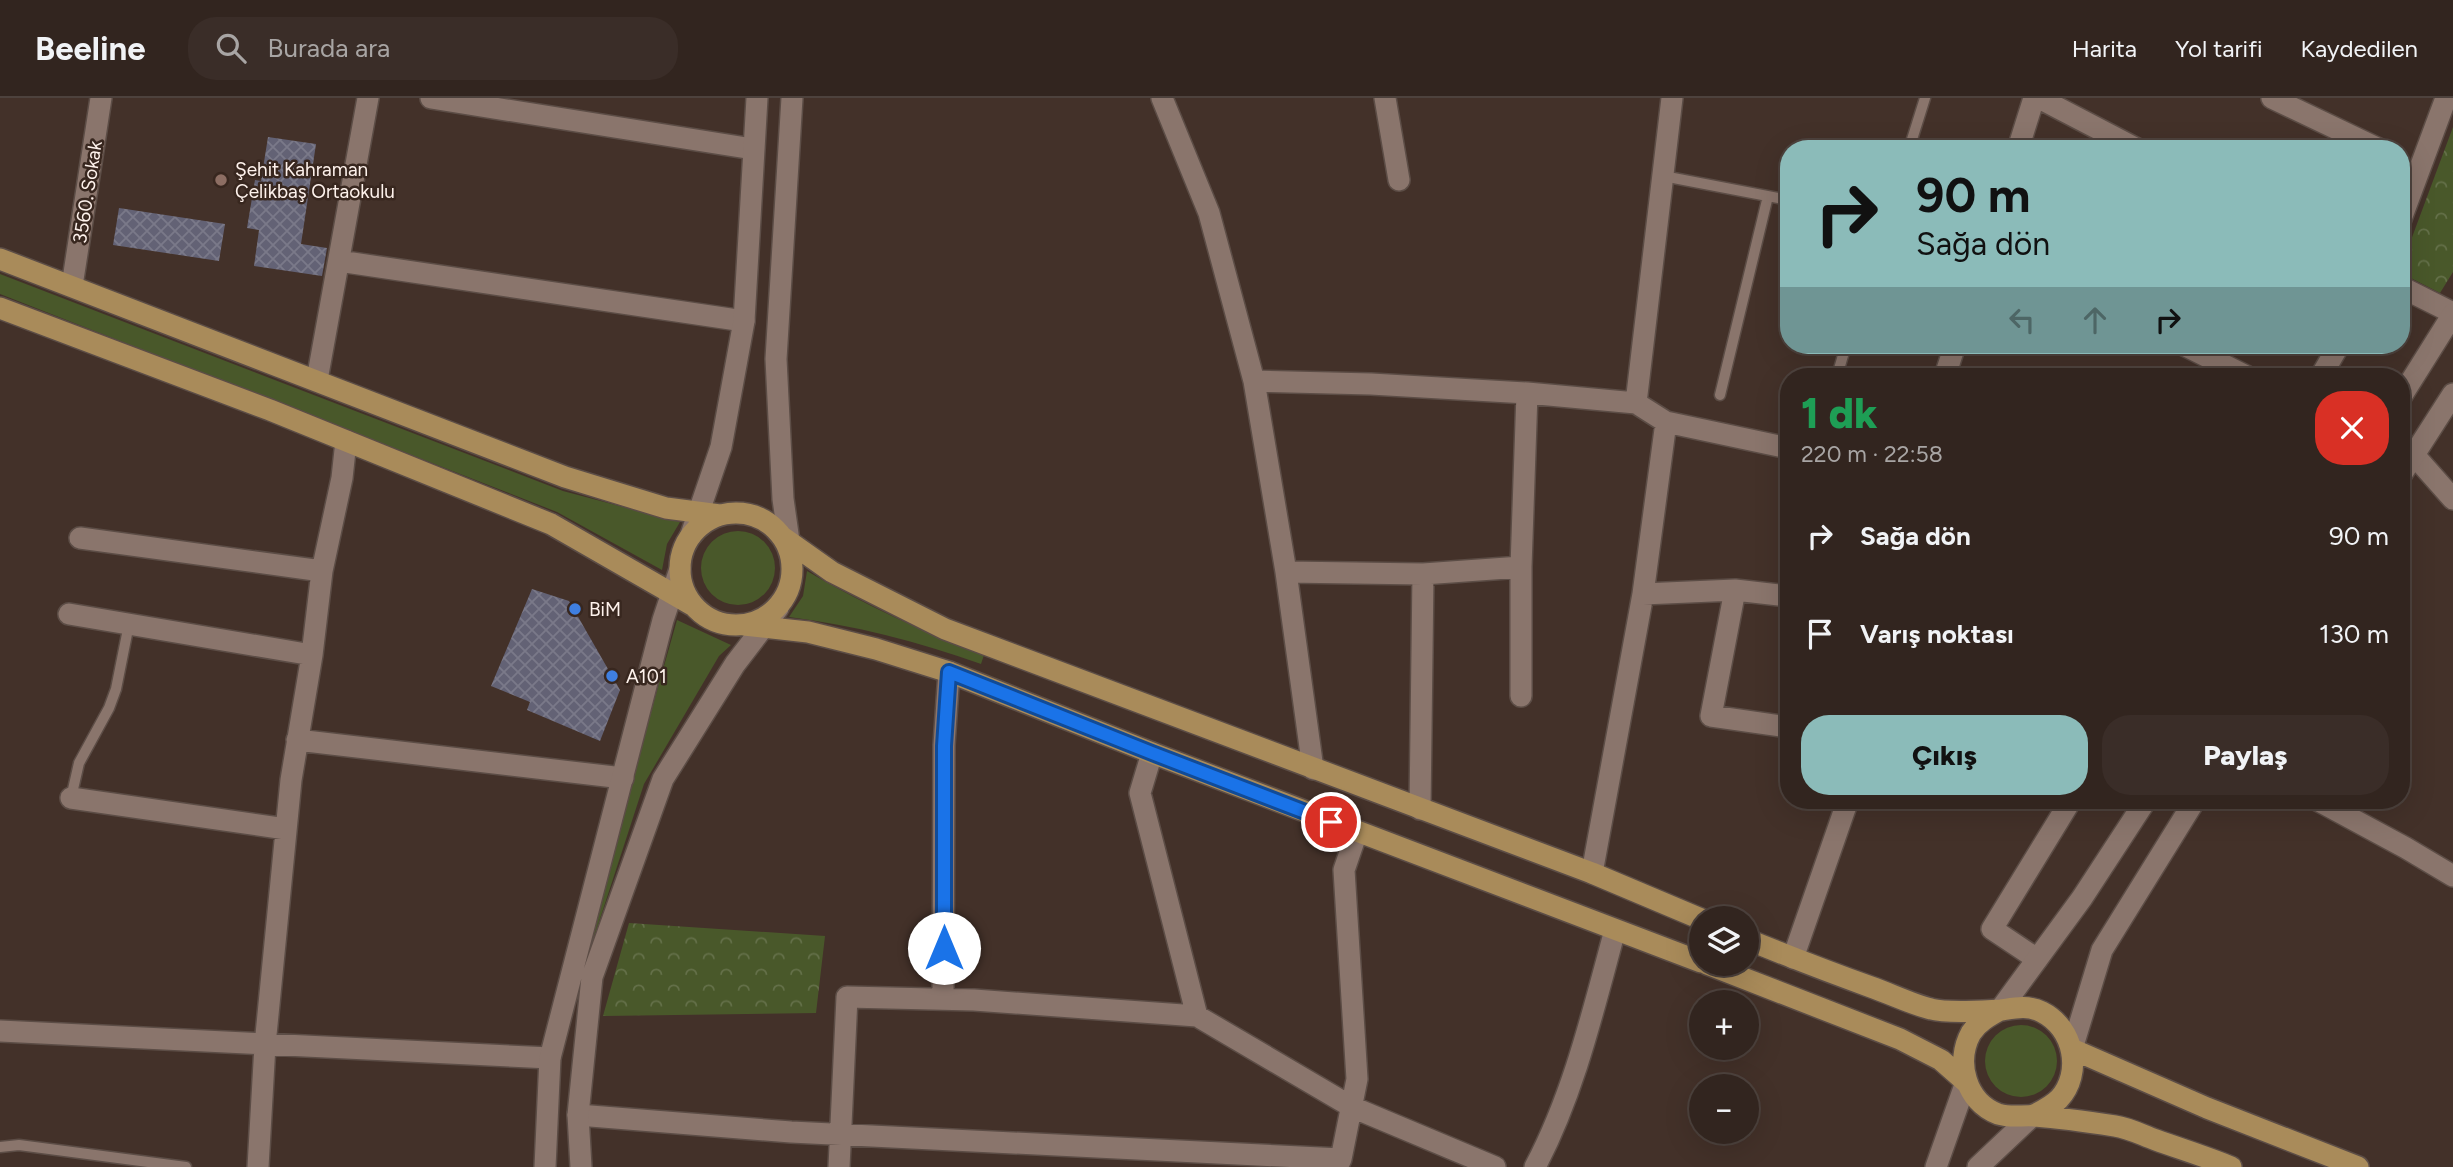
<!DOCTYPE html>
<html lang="tr">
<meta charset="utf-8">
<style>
body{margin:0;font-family:Figtree,sans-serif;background:#3a2d28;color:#f1f3f6;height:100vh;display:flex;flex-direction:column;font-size:26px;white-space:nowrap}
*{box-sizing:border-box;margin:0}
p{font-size:23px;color:#a8a5a4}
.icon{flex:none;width:38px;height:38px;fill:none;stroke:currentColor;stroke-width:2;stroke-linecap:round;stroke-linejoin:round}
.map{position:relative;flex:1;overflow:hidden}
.sheet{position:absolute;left:1780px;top:270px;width:630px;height:441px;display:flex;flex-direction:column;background:#32251f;border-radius:28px;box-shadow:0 7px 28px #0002,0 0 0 2px #4d423d}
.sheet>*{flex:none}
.top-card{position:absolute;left:1780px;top:42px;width:630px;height:214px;border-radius:28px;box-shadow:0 7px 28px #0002,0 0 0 2px #4d423d;background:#8bbbb9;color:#111;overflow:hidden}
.buttons{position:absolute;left:1689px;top:808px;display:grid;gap:14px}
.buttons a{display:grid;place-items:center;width:70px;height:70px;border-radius:50%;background:#32251f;box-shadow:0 7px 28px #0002,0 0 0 2px #4d423d;font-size:35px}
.pin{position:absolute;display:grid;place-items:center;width:60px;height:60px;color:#fff;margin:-30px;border:4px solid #fff;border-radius:50%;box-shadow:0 2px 7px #0007}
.me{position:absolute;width:77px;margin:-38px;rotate:0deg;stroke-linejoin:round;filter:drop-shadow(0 0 5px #0008)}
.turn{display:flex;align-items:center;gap:24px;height:147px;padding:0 21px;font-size:32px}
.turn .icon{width:91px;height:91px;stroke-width:2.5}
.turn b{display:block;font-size:49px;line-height:60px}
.lanes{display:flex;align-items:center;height:66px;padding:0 21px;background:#0003;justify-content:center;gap:35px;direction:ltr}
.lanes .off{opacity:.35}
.round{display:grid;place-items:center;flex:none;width:74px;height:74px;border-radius:28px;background:#3a2d28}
.overview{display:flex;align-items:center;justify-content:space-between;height:119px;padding:0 21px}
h1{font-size:42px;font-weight:800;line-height:52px;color:#1e9e55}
.primary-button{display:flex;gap:14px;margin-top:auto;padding:14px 21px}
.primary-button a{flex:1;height:80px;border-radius:28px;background:#8bbbb9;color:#111;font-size:28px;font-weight:800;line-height:80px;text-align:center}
.primary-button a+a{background:#3a2d28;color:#f1f3f6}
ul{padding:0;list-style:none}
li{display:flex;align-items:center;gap:21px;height:98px;padding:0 21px}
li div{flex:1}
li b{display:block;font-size:26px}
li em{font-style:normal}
header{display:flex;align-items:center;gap:42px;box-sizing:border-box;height:98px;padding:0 35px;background:#32251f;border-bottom:2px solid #4d423d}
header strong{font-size:33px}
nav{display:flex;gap:38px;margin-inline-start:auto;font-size:24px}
.search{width:490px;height:63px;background:#3a2d28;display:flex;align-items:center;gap:18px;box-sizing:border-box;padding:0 24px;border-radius:28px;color:#a8a5a4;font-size:26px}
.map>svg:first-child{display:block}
.grass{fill:#49582a}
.park{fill:url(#park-crowns)}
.building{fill:url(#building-cross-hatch)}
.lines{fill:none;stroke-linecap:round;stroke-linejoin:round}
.lane-casing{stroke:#5c4d46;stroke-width:13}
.street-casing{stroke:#5c4d46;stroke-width:24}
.secondary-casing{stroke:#5c4d46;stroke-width:24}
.primary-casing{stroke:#5c4d46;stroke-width:24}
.lane{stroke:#8a756c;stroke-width:10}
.street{stroke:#8a756c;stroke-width:21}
.secondary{stroke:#8a756c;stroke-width:21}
.primary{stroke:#a98b5a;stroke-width:21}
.route-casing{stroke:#114b97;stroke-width:18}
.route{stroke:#1a73e8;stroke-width:12}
.education-dot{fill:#8d6e63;stroke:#38271f;stroke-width:2.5}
.shop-dot{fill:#3f7fe0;stroke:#38271f;stroke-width:2.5}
.labels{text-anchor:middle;stroke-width:5;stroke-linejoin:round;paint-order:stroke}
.poi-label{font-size:19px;fill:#fef2ec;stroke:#38271f;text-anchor:start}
.street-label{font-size:19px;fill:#fef2ec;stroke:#38271f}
</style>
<header>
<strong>Beeline</strong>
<div class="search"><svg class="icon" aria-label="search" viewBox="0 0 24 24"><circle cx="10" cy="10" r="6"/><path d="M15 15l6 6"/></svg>Burada ara</div>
<nav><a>Harita</a><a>Yol tarifi</a><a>Kaydedilen</a></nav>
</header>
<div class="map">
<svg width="2453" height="1069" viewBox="0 0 2453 1069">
<defs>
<pattern id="park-crowns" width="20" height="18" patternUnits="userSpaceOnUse" patternTransform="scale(1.75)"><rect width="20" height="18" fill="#49582a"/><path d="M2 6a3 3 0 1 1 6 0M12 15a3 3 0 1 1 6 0" fill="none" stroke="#647049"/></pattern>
<pattern id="building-cross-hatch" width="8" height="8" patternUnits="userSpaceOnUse" patternTransform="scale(1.75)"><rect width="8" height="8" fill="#636275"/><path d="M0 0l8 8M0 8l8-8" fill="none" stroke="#7a7989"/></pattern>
</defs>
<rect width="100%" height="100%" fill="#433129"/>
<path class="grass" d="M0 176 563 393 680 424 667 446 662 472 557 414 0 196Z
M701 470a37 37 0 1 1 74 0a37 37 0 1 1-74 0Z
M807 473C863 506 923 534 984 557L981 566C919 544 854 527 789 519L803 498Z
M677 522 731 547 719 558 644 686 583 873 632 681Z
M1985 963a36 36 0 1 1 72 0a36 36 0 1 1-72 0Z"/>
<path class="park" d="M2453 29V174L2440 195 2401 175V169Z
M629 825 825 838 816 915 603 918Z"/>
<path class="building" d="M268 39 316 46 301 146 327 150 322 178 254 168 259 132 247 130 255 82 261 83Z
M119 110 225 126 219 163 113 147Z
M532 491 569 503 620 592 600 643 527 612 530 604 491 588Z"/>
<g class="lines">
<g class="lane-casing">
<path id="lane" d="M1909 51 1925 0
M1663 78 1788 102
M1837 278 1846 247
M1720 297 1768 98
M71 700 79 665 109 610 116 591 129 526
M0 1049 19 1047 186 1069"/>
</g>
<g class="street-casing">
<path id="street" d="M431 0 753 51
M1162 0 1209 115 1254 283 1286 474 1313 671
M1385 0 1399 82
M2039 0 2137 51
M2272 0 2379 51
M2018 51 2034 0
M2401 121 2446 0
M339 163 744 223
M72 188 101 0
M2401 189 2453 215
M2184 247 2246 278
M1945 278 1955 247
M2321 278 2339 247
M317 282 368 0
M1254 283 1371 286 1527 295 1636 305 1666 324 1788 350
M1636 305 1672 0
M2414 357 2453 401
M80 440 322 473
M1286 474 1423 476 1521 469
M1735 492 1711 618 1788 629
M1643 496 1735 492 1788 498
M69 516 312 557
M1521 598V469L1527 295
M297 642 623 680
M71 700 286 731
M2317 702 2406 750 2453 778
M1420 711 1423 476
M1592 775 1643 496 1666 324
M1793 860 1848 702
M2037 861 1992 831 2071 702
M943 901 944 647 949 574
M1197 918 1352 1009 1495 1069
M0 933 550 960
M578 1017 791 1034 1341 1061
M258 1069 265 947 291 682 312 557 322 473 342 380 346 343
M839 1069 847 899 974 902 1197 918 1140 695 1152 655
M1337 1069 1341 1061 1357 981 1344 772 1357 734
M1535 1069C1574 995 1593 913 1615 832"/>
</g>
<g class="secondary-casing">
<path id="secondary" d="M2401 299 2453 216
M2401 377 2453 296
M691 437 721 349 744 223 757 0
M791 457 783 401 776 261 792 0
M2000 912 2082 800 2146 702
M2072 951 2102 852 2195 702
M545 1069 550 960 663 522 680 471
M581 1069 578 1017 592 879 663 681 735 566 778 510
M1936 1069 1966 984
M1978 1069 2032 1018"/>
</g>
<g class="primary-casing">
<path id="primary" d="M0 161 565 379 666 410 720 417
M0 210 270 312 551 426 692 507
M680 471a56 56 0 1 1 112 0a56 56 0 1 1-112 0Z
M784 440 832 474 945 531 1592 775 1701 821
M744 527 808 534 876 551 949 574 1152 655 1701 864
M1746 841C1788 858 1829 874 1871 889 1891 896 1911 906 1931 911 1945 915 1986 913 2001 912 2015 910 2028 907 2042 914 2074 930 2083 975 2059 1001 2051 1009 2042 1013 2032 1018
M1707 866 1900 941 1941 962 1966 984
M2000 912C1989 918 1978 924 1971 935 1955 964 1966 1004 1998 1016 2011 1020 2022 1017 2035 1018 2061 1020 2089 1024 2115 1028 2129 1030 2142 1037 2156 1042 2181 1051 2207 1059 2231 1069
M2072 951 2207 1010 2358 1069"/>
</g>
<use href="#lane" class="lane"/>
<use href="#street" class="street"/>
<use href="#secondary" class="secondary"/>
<use href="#primary" class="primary"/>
</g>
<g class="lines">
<g class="route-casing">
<path id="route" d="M944 850V648L949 574 1152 655 1331 724"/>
</g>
<use href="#route" class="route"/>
</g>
<circle class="education-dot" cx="221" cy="82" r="7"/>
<g class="shop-dot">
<circle cx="575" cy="511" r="7"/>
<circle cx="612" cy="578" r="7"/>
</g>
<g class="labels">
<g class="poi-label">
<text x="235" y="78">Şehit Kahraman<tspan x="235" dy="22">Çelikbaş Ortaokulu</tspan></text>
<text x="589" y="518">BiM</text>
<text x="626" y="585">A101</text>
</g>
<g class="street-label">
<text transform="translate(87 94) rotate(-81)" y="7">3560. Sokak</text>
</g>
</g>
</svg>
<div class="buttons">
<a><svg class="icon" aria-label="layers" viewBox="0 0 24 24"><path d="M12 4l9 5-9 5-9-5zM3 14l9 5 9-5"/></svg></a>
<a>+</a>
<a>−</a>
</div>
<div class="pin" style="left:1331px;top:724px;background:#d93025"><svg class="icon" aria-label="arrive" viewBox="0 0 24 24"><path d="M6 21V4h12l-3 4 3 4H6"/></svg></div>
<svg class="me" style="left:944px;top:850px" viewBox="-20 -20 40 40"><circle r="19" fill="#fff"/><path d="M0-13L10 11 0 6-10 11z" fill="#1a73e8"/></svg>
<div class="top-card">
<div class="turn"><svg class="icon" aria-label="right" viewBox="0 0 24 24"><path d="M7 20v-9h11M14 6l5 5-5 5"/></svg><div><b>90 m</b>Sağa dön</div></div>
<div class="lanes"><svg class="icon off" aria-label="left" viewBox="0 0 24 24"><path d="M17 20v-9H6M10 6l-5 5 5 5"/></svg><svg class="icon off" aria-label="ahead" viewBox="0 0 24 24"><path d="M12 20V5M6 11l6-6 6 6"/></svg><svg class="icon" aria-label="right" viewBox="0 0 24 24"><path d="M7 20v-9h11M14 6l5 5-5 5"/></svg></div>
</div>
<section class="sheet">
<div class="overview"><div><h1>1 dk</h1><p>220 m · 22:58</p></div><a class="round" style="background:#d93025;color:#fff"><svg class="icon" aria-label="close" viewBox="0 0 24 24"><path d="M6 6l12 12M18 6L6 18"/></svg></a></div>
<ul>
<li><svg class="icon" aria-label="right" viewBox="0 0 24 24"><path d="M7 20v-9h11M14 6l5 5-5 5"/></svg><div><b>Sağa dön</b></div><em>90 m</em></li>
<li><svg class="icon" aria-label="arrive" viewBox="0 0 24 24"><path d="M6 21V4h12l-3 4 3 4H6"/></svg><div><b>Varış noktası</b></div><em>130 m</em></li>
</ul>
<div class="primary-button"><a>Çıkış</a><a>Paylaş</a></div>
</section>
</div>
